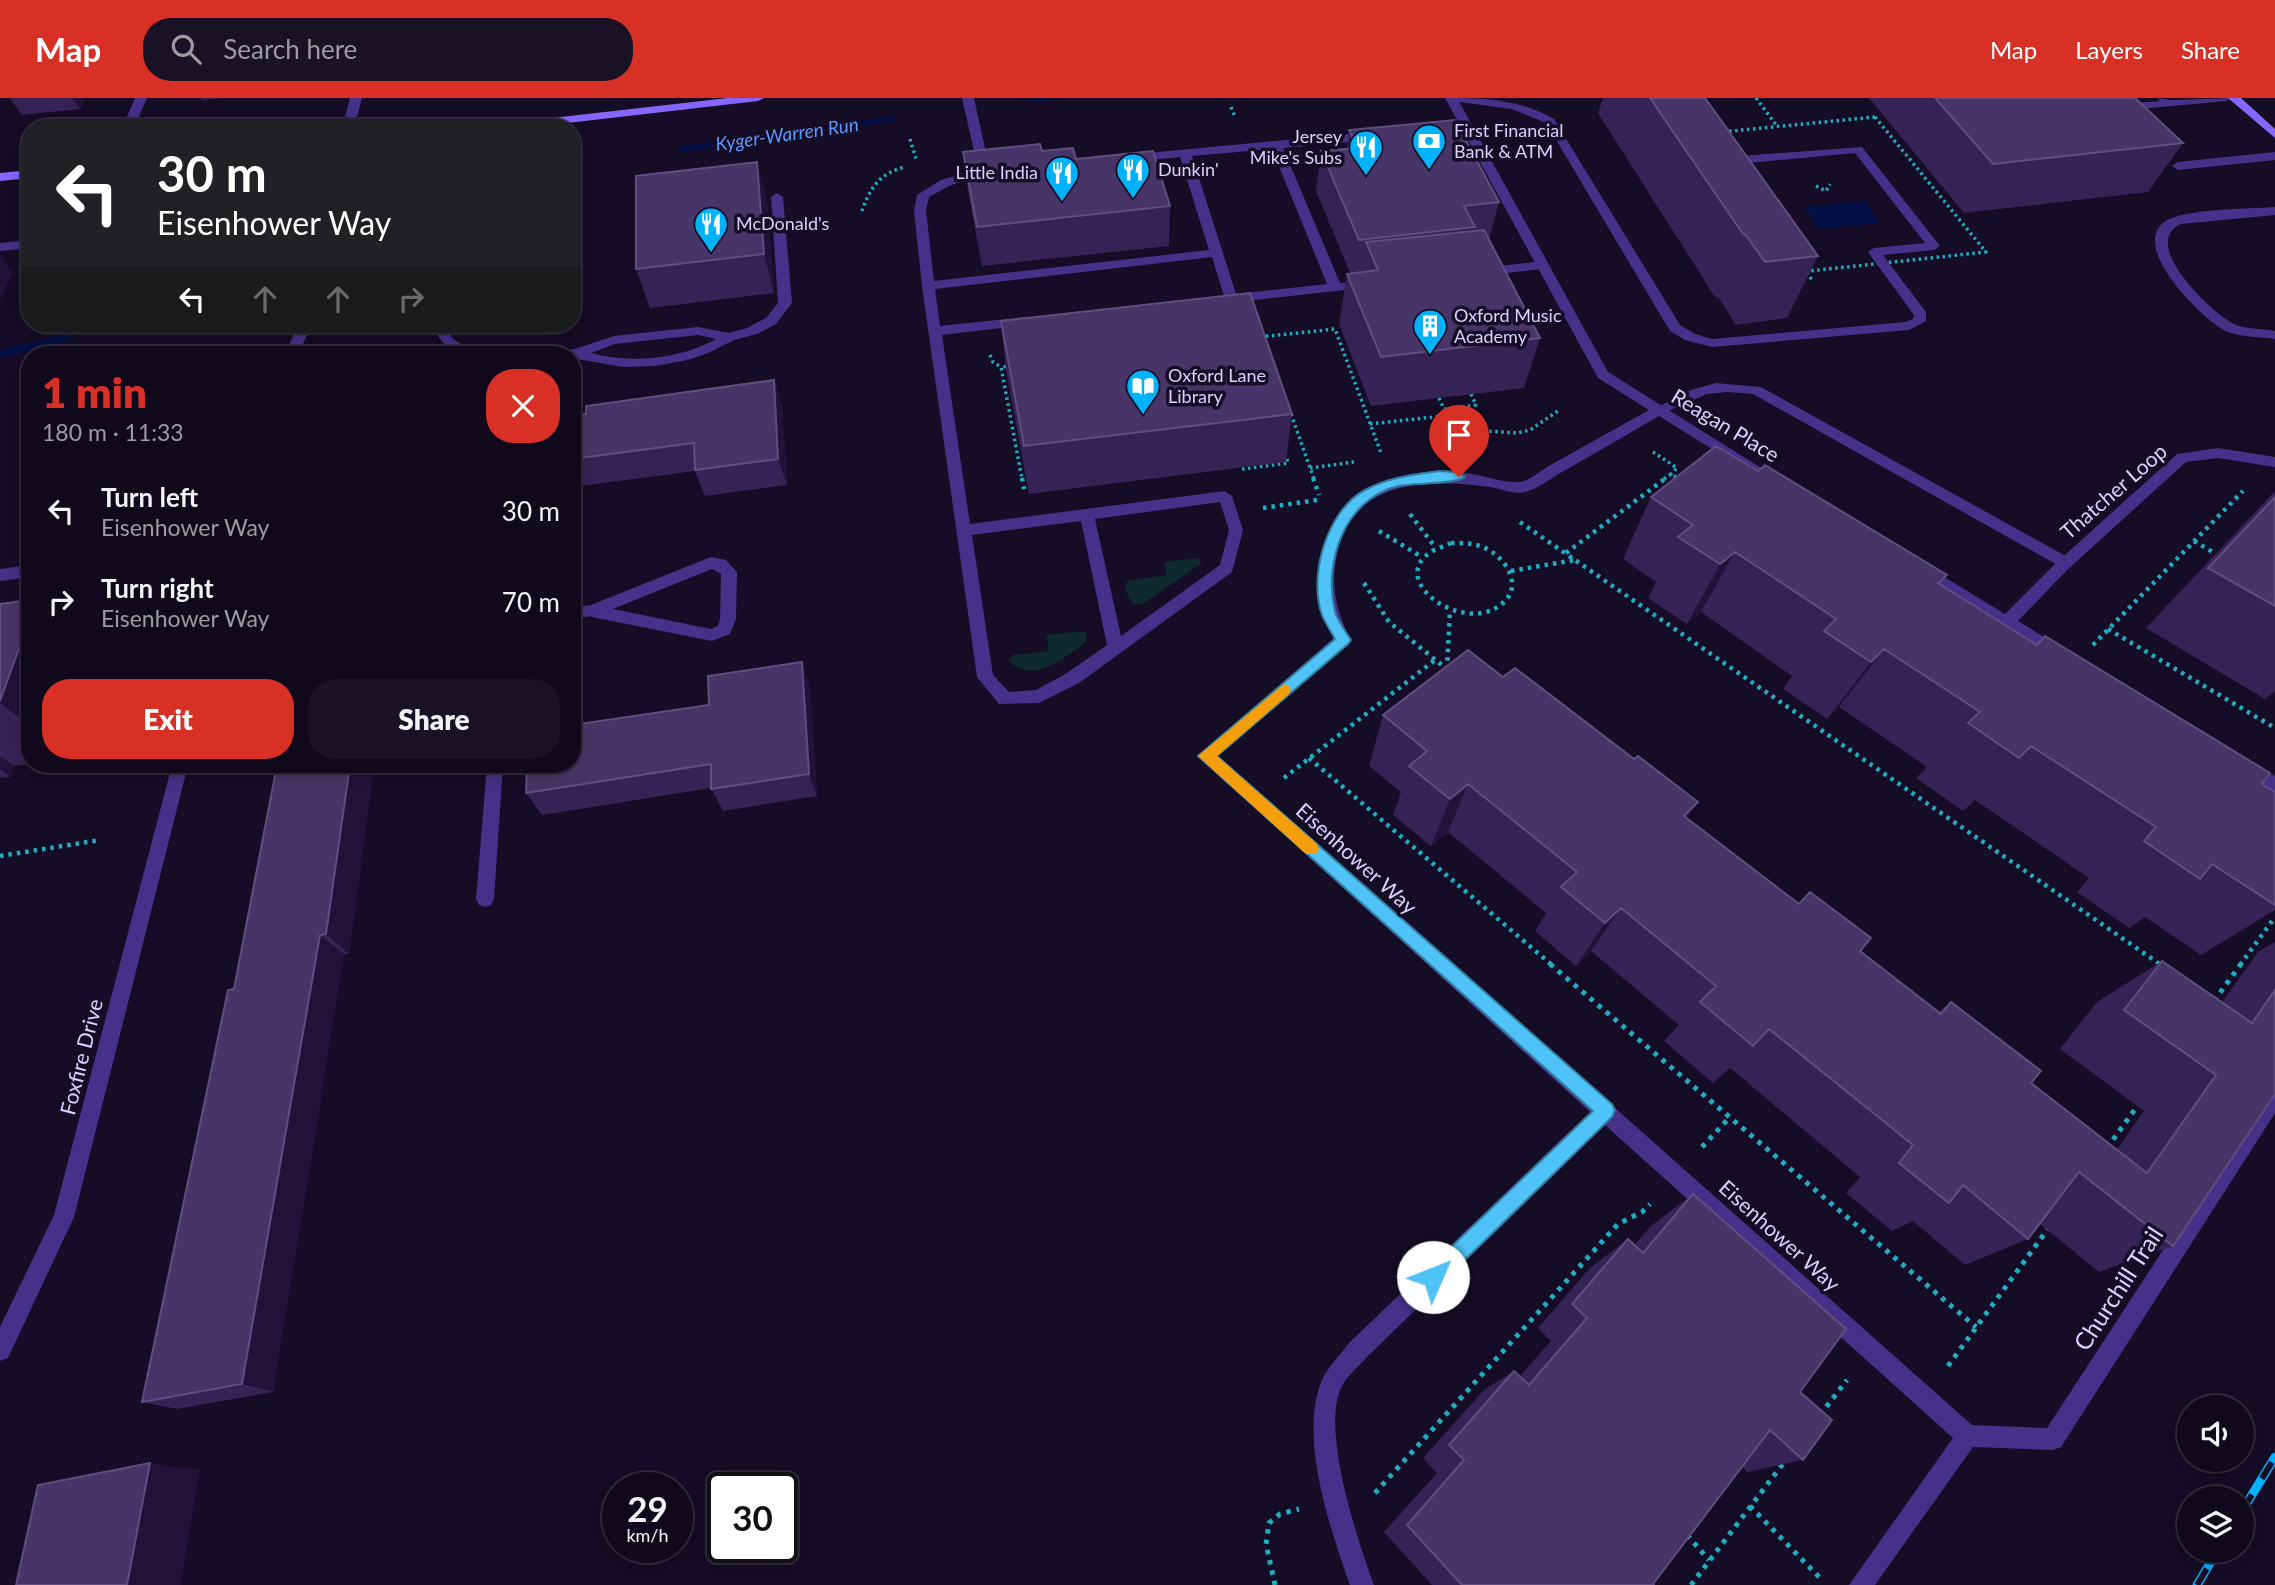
<!DOCTYPE html>
<meta charset="utf-8">
<style>
body{margin:0;font-family:Lato,sans-serif;background:#191225;color:#f1f3f6;height:100vh;display:flex;flex-direction:column;font-size:26px;white-space:nowrap}
*{box-sizing:border-box;margin:0}
p{font-size:23px;color:#9c9aa3}
.icon{flex:none;width:38px;height:38px;fill:none;stroke:currentColor;stroke-width:2;stroke-linecap:round;stroke-linejoin:round}
.map{position:relative;flex:1;overflow:hidden}
.side{position:absolute;left:21px;top:248px;width:560px;height:427px;display:flex;flex-direction:column;background:#10091c;border-radius:28px;box-shadow:0 4px 18px #0003,0 0 0 2px #302a3b}
.side>*{flex:none}
.guide{position:absolute;left:21px;top:21px;width:560px;height:214px;border-radius:28px;box-shadow:0 4px 18px #0003,0 0 0 2px #302a3b;background:#202124;color:#fff;overflow:hidden}
.tools{position:absolute;left:2177px;top:1297px;display:grid;gap:14px}
.tools a{display:grid;place-items:center;width:77px;height:77px;border-radius:50%;background:#10091c;box-shadow:0 4px 18px #0003,0 0 0 2px #302a3b;font-size:35px}
.speed{position:absolute;left:602px;top:1374px;display:flex;gap:14px;font-size:35px;font-weight:700;text-align:center}
.speed>*{display:grid;place-content:center;width:91px;height:91px;border-radius:50%;background:#10091c;box-shadow:0 4px 18px #0003,0 0 0 2px #302a3b;line-height:1}
.speed small{font-size:18px;font-weight:400}
.speed .limit{border:4px solid #111;border-radius:10px;background:#fff;color:#111}
.pin{position:absolute;display:grid;place-items:center;width:60px;height:60px;color:#fff;margin:-72px -30px;border-radius:50% 50% 50% 0;rotate:-45deg;box-shadow:0 0 7px #0007}
.pin .icon{rotate:45deg}
.me{position:absolute;width:77px;margin:-38px;rotate:46deg;stroke-linejoin:round;filter:drop-shadow(0 0 5px #0008)}
.turn{display:flex;align-items:center;gap:24px;height:147px;padding:0 21px;font-size:32px}
.turn .icon{width:91px;height:91px;stroke-width:2.5}
.turn b{display:block;font-size:49px;line-height:60px}
.lanes{display:flex;align-items:center;height:66px;padding:0 21px;background:#0003;justify-content:center;gap:35px;direction:ltr}
.lanes .off{opacity:.35}
.round{display:grid;place-items:center;flex:none;width:74px;height:74px;border-radius:28px;background:#191225}
.summary{display:flex;align-items:center;justify-content:space-between;height:119px;padding:0 21px}
h1{font-size:42px;font-weight:800;line-height:52px;color:#d93025}
.cta{display:flex;gap:14px;margin-top:auto;padding:14px 21px}
.cta a{flex:1;height:80px;border-radius:28px;background:#d93025;color:#fff;font-size:28px;font-weight:800;line-height:80px;text-align:center}
.cta a+a{background:#191225;color:#f1f3f6}
ul{padding:0;list-style:none}
li{display:flex;align-items:center;gap:21px;height:91px;padding:0 21px}
li div{flex:1}
li b{display:block;font-size:26px}
li em{font-style:normal}
header{display:flex;align-items:center;gap:42px;box-sizing:border-box;height:98px;padding:0 35px;background:#d93025;color:#fff}
header strong{font-size:33px}
nav{display:flex;gap:38px;margin-inline-start:auto;font-size:24px}
.search{width:490px;height:63px;background:#191225;display:flex;align-items:center;gap:18px;box-sizing:border-box;padding:0 24px;border-radius:28px;color:#9c9aa3;font-size:26px}
.map>svg:first-child{display:block}
.green{fill:#0e2a2f}
.water{fill:#040f45}
.lines{fill:none;stroke-linecap:round;stroke-linejoin:round}
.stream{fill:#040f45;fill-rule:evenodd}
.path-far2{stroke:#21adc1;stroke-width:3.5;stroke-dasharray:2.5 3.5;stroke-linecap:butt}
.path-far1{stroke:#21adc1;stroke-width:4.5;stroke-dasharray:3.5 5;stroke-linecap:butt}
.path{stroke:#21adc1;stroke-width:5;stroke-dasharray:4.5 6;stroke-linecap:butt}
.lane{fill:#453189;fill-rule:evenodd}
.street{fill:#453189;fill-rule:evenodd}
.secondary{fill:#8766ff;fill-rule:evenodd}
.rail-casing{stroke:#00b2fa;stroke-width:9}
.rail{stroke:#150c25;stroke-width:6;stroke-dasharray:19;stroke-linecap:butt}
.wall{fill:#362355}
.shaded-wall{fill:#21123a}
.building{fill:#483567;stroke:#5f4e7f;stroke-width:2}
.route{fill:#4fc3f7;stroke:#337fa1;stroke-width:2}
.slow{fill:#f59e0b}
.labels{text-anchor:middle;stroke-width:7;stroke-linejoin:round;paint-order:stroke}
.far-poi-label{font-size:18px;fill:#decfff;stroke:#150c25;text-anchor:start}
.far-water-label{font-size:19px;font-style:italic;fill:#5d96ff;stroke:#150c25}
.street-label{font-size:21px;fill:#decfff;stroke:#150c25}
.near-street-label{font-size:24px;fill:#decfff;stroke:#150c25}
</style>
<header>
<strong>Map</strong>
<div class="search"><svg class="icon" aria-label="search" viewBox="0 0 24 24"><circle cx="10" cy="10" r="6"/><path d="M15 15l6 6"/></svg>Search here</div>
<nav><a>Map</a><a>Layers</a><a>Share</a></nav>
</header>
<div class="map">
<svg width="2275" height="1487" viewBox="0 0 2275 1487">
<rect width="100%" height="100%" fill="#150c25"/>
<path class="green" d="M1197 460 1202 465 1143 506H1134L1128 499 1125 487 1128 483 1167 477 1164 464Z
M1083 533 1087 536 1086 544C1065 559 1032 589 1009 562L1013 557 1049 553 1046 537Z"/>
<path class="water" d="M1864 103 1880 125 1819 131 1804 109Z"/>
<g class="lines">
<path class="stream" d="M1052 0C1046 5 1032 6 1026 1Z
M891 18 895 19V23L682 54 677 51 682 48Z
M572 59 582 60 583 62 572 65Z
M75 226H89L65 244 0 260V252L57 238Z"/>
<path class="path-far2" d="M1756 0 1777 28
M1231 9 1235 19
M1875 19 1986 154 1772 177 1680 38Z
M910 41 917 64
M1816 88 1826 93 1830 86
M862 113C870 89 881 74 906 69
M572 153 583 152
M1807 174 1813 184
M1260 239 1335 231 1381 355
M990 257 993 264 1001 269
M1012 268 1001 269 1022 381
M1439 300 1444 311 1476 307 1471 296
M1291 316 1314 381
M1370 326 1452 317 1454 331 1517 335 1530 332 1558 313
M1653 354 1677 370 1671 376
M1310 370 1354 364
M1242 371 1288 365 1286 358
M1664 381 1671 376 1679 381"/>
<path class="path-far1" d="M1022 380 1024 391
M1313 380 1319 397
M1677 380 1680 382
M1263 410 1317 402
M1410 416 1435 449
M1520 424 2161 867
M1379 433 1422 459
M2194 443 2216 456
M1451 445C1462 445 1473 445 1483 449 1503 457 1524 485 1504 504 1467 540 1385 483 1431 454 1437 450 1445 448 1451 445Z
M1566 455 1666 380
M1511 473 1575 462
M1364 485 1389 524 1449 573
M2108 531 2275 630
M2093 547 2243 393
M1447 571 1450 513
M1309 660 1552 867
M1284 680 1435 562
M0 758 100 742
M2240 867 2275 819"/>
<path class="path" d="M1550 866 1976 1229
M2214 903 2241 866
M1702 1049 1730 1019
M2107 1050 2141 1003
M1948 1268 2050 1128
M1820 1317 1847 1282
M1375 1395 1618 1126 1642 1114 1650 1106
M1750 1408 1823 1483
M1687 1437 1709 1462
M1275 1487 1266 1446 1269 1425 1280 1416 1299 1411
M1691 1487 1785 1363"/>
<path class="lane" d="M135 0H147L134 30H122Z
M350 0H362L357 19 364 30H352L345 19Z
M962 0H974L990 73 949 88 929 99 926 112 934 183 1209 152 1180 59 1130 64 1126 63V57L1371 34 1377 38 1371 42 1283 50 1340 185 1372 183V189L1228 205 1221 201 1224 198 1212 159 935 191 940 228 1026 219 1033 223 1026 227 942 237 970 426 1225 393 1232 398 1243 432 1232 474 1079 585 1039 605 999 606 977 579 922 188 914 112 917 97 941 82 978 71ZM1272 51 1327 186 1236 196 1192 58ZM1220 404 1229 432 1220 467 1121 538 1095 421ZM1081 423 1107 547 1067 575 1036 592 1009 594 993 577 972 437Z
M1446 0C1485 0 1519 1 1554 21L1680 227 1695 236 1712 241 1906 224 1913 221 1914 217 1868 154 1874 150 1925 145 1855 55 1727 67 1721 63 1727 59 1862 49 1940 148 1934 152 1883 157 1926 214V223L1909 232 1712 249 1685 242 1670 233 1546 25 1512 11 1452 3Z
M2080 0H2095L2109 7 2160 3 2157 0 2171 2 2232 0 2226 3 2107 14Z
M2275 54V62L2178 72 2172 68 2178 64Z
M777 95 783 99 792 205 776 226 757 236 734 242 708 255 688 262 655 268 623 269 572 260V257H550L552 254 575 251 614 238 698 229 729 235 747 230 766 220 778 205 771 99ZM698 237 716 241C681 261 630 266 591 255L615 246Z
M2275 109V117L2181 126C2139 145 2209 212 2232 225 2244 232 2261 230 2275 233V241C2258 238 2237 240 2222 231 2199 217 2132 151 2163 125 2181 110 2251 111 2275 109Z
M30 142V150L0 153V145Z
M1543 163 1549 167 1548 170 1482 178 1476 174 1482 170Z
M432 226H444L452 240 477 257C452 257 441 247 432 226Z
M1716 285 1761 289 2071 461 2074 465 2071 469H2061L1753 296 1727 294 1707 296 1659 317 1652 312 1691 292Z
M711 459 726 462 737 474 736 521 730 536 712 543 592 519 584 513 586 509ZM712 471 721 476 720 521 718 528 711 531 613 511Z
M30 467V479L0 483V471Z
M487 667H503L494 801 491 807 485 809 479 807 476 801Z"/>
<path class="street" d="M1445 0H1457L1608 274 1785 385 1783 389H1773L1659 318C1627 337 1595 355 1562 374 1551 380 1538 391 1525 394 1515 397 1499 390 1489 389 1433 381 1360 380 1340 445 1329 480 1334 510 1351 542L1349 546 1218 658 1606 1003 1613 1005 1615 1010 1972 1327 2047 1330 2268 991 2275 989V1015L2061 1349 2053 1352 1973 1349 1875 1487H1849L1953 1340 1605 1027 1365 1261C1357 1270 1346 1279 1341 1290 1321 1334 1358 1443 1374 1487H1350C1331 1433 1301 1347 1319 1290 1324 1272 1338 1260 1349 1245L1590 1014 1198 658 1334 540C1318 510 1314 481 1324 448 1345 383 1404 369 1466 375 1483 377 1502 385 1519 384 1527 384 1539 374 1547 369 1581 350 1615 331 1649 312L1598 280Z
M299 226H312L298 257H284Z
M2218 350 2275 359V369L2218 360 2186 364 2066 473 2018 523 2065 552 2067 556 2065 560H2053L1916 476 1913 472 1921 466 1926 468 2005 516 2056 465 2177 356Z
M592 507 598 509 600 513 598 517 572 521V509Z
M2247 663 2275 678V694L2241 675 2239 670 2241 665Z
M172 667H188L74 1119 8 1260 0 1263V1229L54 1117Z"/>
<path class="secondary" d="M728 0H764L758 3 524 30H485L491 27Z
M2228 0H2241L2275 31V40Z
M30 72V80L0 83V75Z"/>
<g class="rail-casing">
<path id="rail" d="M2242 1413 2275 1359
M2197 1487 2218 1452"/>
</g>
<use href="#rail" class="rail"/>
</g>
<path class="wall" d="M10 0H85L80 11 22 17Z
M201 0H223L202 2Z
M1603 0H1705L1818 158 1787 220 1736 227 1718 199H1715L1598 15Z
M1869 0H2135L2183 45 2148 94 1964 115Z
M1349 32 1499 104 1489 142 1540 240 1524 290 1371 308 1339 226 1347 176 1350 175 1316 93 1321 53 1347 51Z
M1042 53 1076 61 1170 108 1169 148 982 168 968 93 963 54Z
M757 64 767 104 774 195 650 210 636 171Z
M1001 223 1292 316 1286 364 1029 396 1006 272Z
M135 226H203L196 236 142 235Z
M774 282 782 308 787 387 705 398 695 373 572 389V318Z
M2275 393V593L2265 601 2146 530Z
M1651 399 1940 487 2275 694V812L2201 857 2145 819 2129 830 2077 794 2089 780 1975 702 1963 713 1916 680 1927 669 1839 609 1827 621 1783 591 1792 578 1701 514 1687 526 1648 500 1656 484 1623 461Z
M30 502V666L14 668 10 679 0 680V506Z
M810 588 817 698 723 713 711 690 542 717 526 695 709 607Z
M1383 617 1687 720 1938 914 1951 904 2031 985 2117 1051 2144 1013 2060 951 2097 904 2162 863 2222 904 2258 854 2275 844V996L2173 1148 2099 1174 2040 1126 2028 1141 1965 1167 1913 1123 1892 1133 1846 1095 1860 1079 1730 970 1713 985 1664 943 1679 927 1591 853 1576 868 1535 833 1546 815 1448 734 1431 748 1393 717 1401 694 1369 668Z
M277 667H374L349 856H344L273 1294 177 1311 142 1304 234 891Z
M1693 1096 1800 1294 1803 1362 1747 1374 1742 1369 1653 1486 1654 1487H1432L1384 1434 1437 1375 1423 1360 1484 1292 1514 1273 1520 1278 1551 1243 1538 1230 1590 1170 1628 1141 1634 1147 1651 1128Z"/>
<path class="shaded-wall" d="M72 0H85L80 11Z
M757 64 767 104 774 195 764 156Z
M0 158 13 174 0 202Z
M189 226H203L196 236Z
M774 282 782 308 787 387 778 361Z
M1735 454 1701 514 1687 526 1720 466Z
M30 520V628L0 605Z
M1884 551 1839 609 1827 621 1871 564Z
M802 564 810 588 817 698 809 676Z
M0 658 14 668 10 679 0 671Z
M350 667H374L349 856 326 836Z
M1468 686 1448 734 1431 748 1450 701Z
M1698 704 1665 752 1684 718Z
M1621 810 1591 853 1576 868 1605 825Z
M320 837 344 856 273 1294 242 1286Z
M150 1365 200 1372 181 1487H127Z"/>
<path class="building" d="M1650 0H1705L1818 158 1765 164 1745 136H1743Z
M1935 0H2135L2183 45 1993 66Z
M1455 22 1499 104 1464 108 1475 129 1359 142 1321 53 1358 50 1349 32Z
M1040 46 1042 53 1073 50 1076 61 1153 53 1170 108 977 129 963 54Z
M757 64 764 156 636 171V78Z
M1484 132 1540 240 1381 259 1347 176 1378 172 1366 144Z
M1250 195 1292 316 1024 348 1001 223Z
M774 282 778 361 695 372 694 345 572 361V318L586 316V308Z
M1716 348 1758 373 1765 367 1947 477 1938 485 2037 547 2045 538 2270 675 2262 686 2275 694V807L2212 766 2200 781 2144 743 2156 729 2031 648 2019 660 1968 625 1980 614 1884 551 1871 564 1824 533 1836 521 1735 454 1720 466 1678 439 1693 427 1651 399Z
M2275 399V508L2208 470Z
M30 502V520L0 603V506Z
M1468 552 1503 579 1515 570 1634 661 1638 658 1698 704 1684 718 1799 806 1810 794 1871 840 1860 853 1941 916 1951 904 2041 973 2031 985 2147 1075 2216 977 2124 912 2162 863 2252 925 2275 892V996L2173 1148 2079 1074 2028 1141 1963 1087 1949 1105 1899 1065 1913 1047 1769 931 1753 948 1700 904 1716 888 1621 810 1605 825 1561 789 1577 774 1468 686 1450 701 1409 668 1427 653 1383 617Z
M802 564 809 676 711 691V666L526 695 527 667H572V627L709 607 708 578Z
M277 667H350L326 836 320 837 242 1286 142 1304 228 892 234 891Z
M1693 1096 1846 1231 1800 1294 1832 1322 1803 1362 1770 1332 1653 1486 1654 1487H1462L1407 1427 1464 1362 1449 1347 1514 1273 1529 1287 1587 1220 1572 1206 1628 1141 1643 1155Z
M150 1365 127 1487H16L38 1387Z"/>
<path class="route" d="M1439 373 1459 374 1465 379C1459 386 1412 385 1398 388 1344 401 1323 465 1335 514 1338 524 1346 534 1351 542L1348 546 1217 658 1612 1006 1615 1012 1612 1019 1440 1186 1433 1189 1427 1186 1424 1179 1427 1172 1593 1013 1198 658 1335 541C1331 533 1325 525 1322 517 1308 478 1327 412 1365 392 1389 379 1413 377 1439 373Z"/>
<path class="slow" d="M1284 586 1289 588 1291 592 1289 596 1217 658 1317 746 1319 751 1317 756H1306L1198 658Z"/>
<defs>
<g id="bank-pin" transform="scale(1.75)"><path d="M0 17L-7.5 6A9.5 9.5 0 1 1 7.5 6Z" fill="#00b2fa" stroke="#150c25"/><path d="M-6-4H6V4H-6ZM0-2.3a2.3 2.3 0 1 0 0 4.6a2.3 2.3 0 1 0 0-4.6Z" fill="#fff"/></g>
<g id="restaurant-pin" transform="scale(1.75)"><path d="M0 17L-7.5 6A9.5 9.5 0 1 1 7.5 6Z" fill="#00b2fa" stroke="#150c25"/><path d="M-5-6h1v4h1v-4h1v4h1v-4h1v5L-1.5 .5V6h-2V.5L-5-1ZM5-6V6H3V1.5H1.5Q1.5-4 5-6Z" fill="#fff"/></g>
<g id="building-pin" transform="scale(1.75)"><path d="M0 17L-7.5 6A9.5 9.5 0 1 1 7.5 6Z" fill="#00b2fa" stroke="#150c25"/><path d="M-4-6H4V6H1V3H-1V6H-4ZM-2.5-4.3h1.7v1.8h-1.7ZM.8-4.3h1.7v1.8H.8ZM-2.5-1h1.7V.8h-1.7ZM.8-1h1.7V.8H.8Z" fill="#fff"/></g>
<g id="library-pin" transform="scale(1.75)"><path d="M0 17L-7.5 6A9.5 9.5 0 1 1 7.5 6Z" fill="#00b2fa" stroke="#150c25"/><path d="M-6-4Q-3-5.5-.7-3.5V5Q-3 3-6 4ZM6-4Q3-5.5 .7-3.5V5Q3 3 6 4Z" fill="#fff"/></g>
</defs>
<g fill-rule="evenodd">
<use href="#bank-pin" x="1429" y="43"/>
<use href="#restaurant-pin" x="1366" y="49"/>
<use href="#restaurant-pin" x="1133" y="72"/>
<use href="#restaurant-pin" x="1062" y="75"/>
<use href="#restaurant-pin" x="711" y="126"/>
<use href="#building-pin" x="1430" y="228"/>
<use href="#library-pin" x="1143" y="288"/>
</g>
<g class="labels">
<g class="far-poi-label">
<text x="1454" y="39">First Financial<tspan x="1454" dy="21">Bank &amp; ATM</tspan></text>
<text x="1342" y="45" text-anchor="end">Jersey<tspan x="1342" dy="21">Mike's Subs</tspan></text>
<text x="1158" y="78">Dunkin'</text>
<text x="1038" y="81" text-anchor="end">Little India</text>
<text x="736" y="132">McDonald's</text>
<text x="1454" y="224">Oxford Music<tspan x="1454" dy="21">Academy</tspan></text>
<text x="1168" y="284">Oxford Lane<tspan x="1168" dy="21">Library</tspan></text>
</g>
<g class="far-water-label">
<text transform="translate(787 36) rotate(-8)" y="7">Kyger-Warren Run</text>
</g>
<g class="street-label">
<text transform="translate(1725 328) rotate(31)" y="7">Reagan Place</text>
<text transform="translate(2114 394) rotate(-41)" y="7">Thatcher Loop</text>
<text transform="translate(1356 761) rotate(42)" y="7">Eisenhower Way</text>
<text transform="translate(82 959) rotate(-76)" y="7">Foxfire Drive</text>
<text transform="translate(1779 1138) rotate(42)" y="7">Eisenhower Way</text>
</g>
<g class="near-street-label">
<text transform="translate(2119 1191) rotate(-57)" y="8">Churchill Trail</text>
</g>
</g>
</svg>
<div class="tools">
<a><svg class="icon" aria-label="sound" viewBox="0 0 24 24"><path d="M4 9h4l5-4v14l-5-4H4zM17 9q2 3 0 6"/></svg></a>
<a><svg class="icon" aria-label="layers" viewBox="0 0 24 24"><path d="M12 4l9 5-9 5-9-5zM3 14l9 5 9-5"/></svg></a>
</div>
<div class="speed"><div>29<small>km/h</small></div><div class="limit">30</div></div>
<div class="pin" style="left:1459px;top:379px;background:#d93025"><svg class="icon" aria-label="arrive" viewBox="0 0 24 24"><path d="M6 21V4h12l-3 4 3 4H6"/></svg></div>
<svg class="me" style="left:1433px;top:1179px" viewBox="-20 -20 40 40"><circle r="19" fill="#fff"/><path d="M0-13L10 11 0 6-10 11z" fill="#4fc3f7"/></svg>
<div class="guide">
<div class="turn"><svg class="icon" aria-label="left" viewBox="0 0 24 24"><path d="M17 20v-9H6M10 6l-5 5 5 5"/></svg><div><b>30 m</b>Eisenhower Way</div></div>
<div class="lanes"><svg class="icon" aria-label="left" viewBox="0 0 24 24"><path d="M17 20v-9H6M10 6l-5 5 5 5"/></svg><svg class="icon off" aria-label="ahead" viewBox="0 0 24 24"><path d="M12 20V5M6 11l6-6 6 6"/></svg><svg class="icon off" aria-label="ahead" viewBox="0 0 24 24"><path d="M12 20V5M6 11l6-6 6 6"/></svg><svg class="icon off" aria-label="right" viewBox="0 0 24 24"><path d="M7 20v-9h11M14 6l5 5-5 5"/></svg></div>
</div>
<section class="side">
<div class="summary"><div><h1>1 min</h1><p>180 m · 11:33</p></div><a class="round" style="background:#d93025;color:#fff"><svg class="icon" aria-label="close" viewBox="0 0 24 24"><path d="M6 6l12 12M18 6L6 18"/></svg></a></div>
<ul>
<li><svg class="icon" aria-label="left" viewBox="0 0 24 24"><path d="M17 20v-9H6M10 6l-5 5 5 5"/></svg><div><b>Turn left</b><p>Eisenhower Way</p></div><em>30 m</em></li>
<li><svg class="icon" aria-label="right" viewBox="0 0 24 24"><path d="M7 20v-9h11M14 6l5 5-5 5"/></svg><div><b>Turn right</b><p>Eisenhower Way</p></div><em>70 m</em></li>
</ul>
<div class="cta"><a>Exit</a><a>Share</a></div>
</section>
</div>
